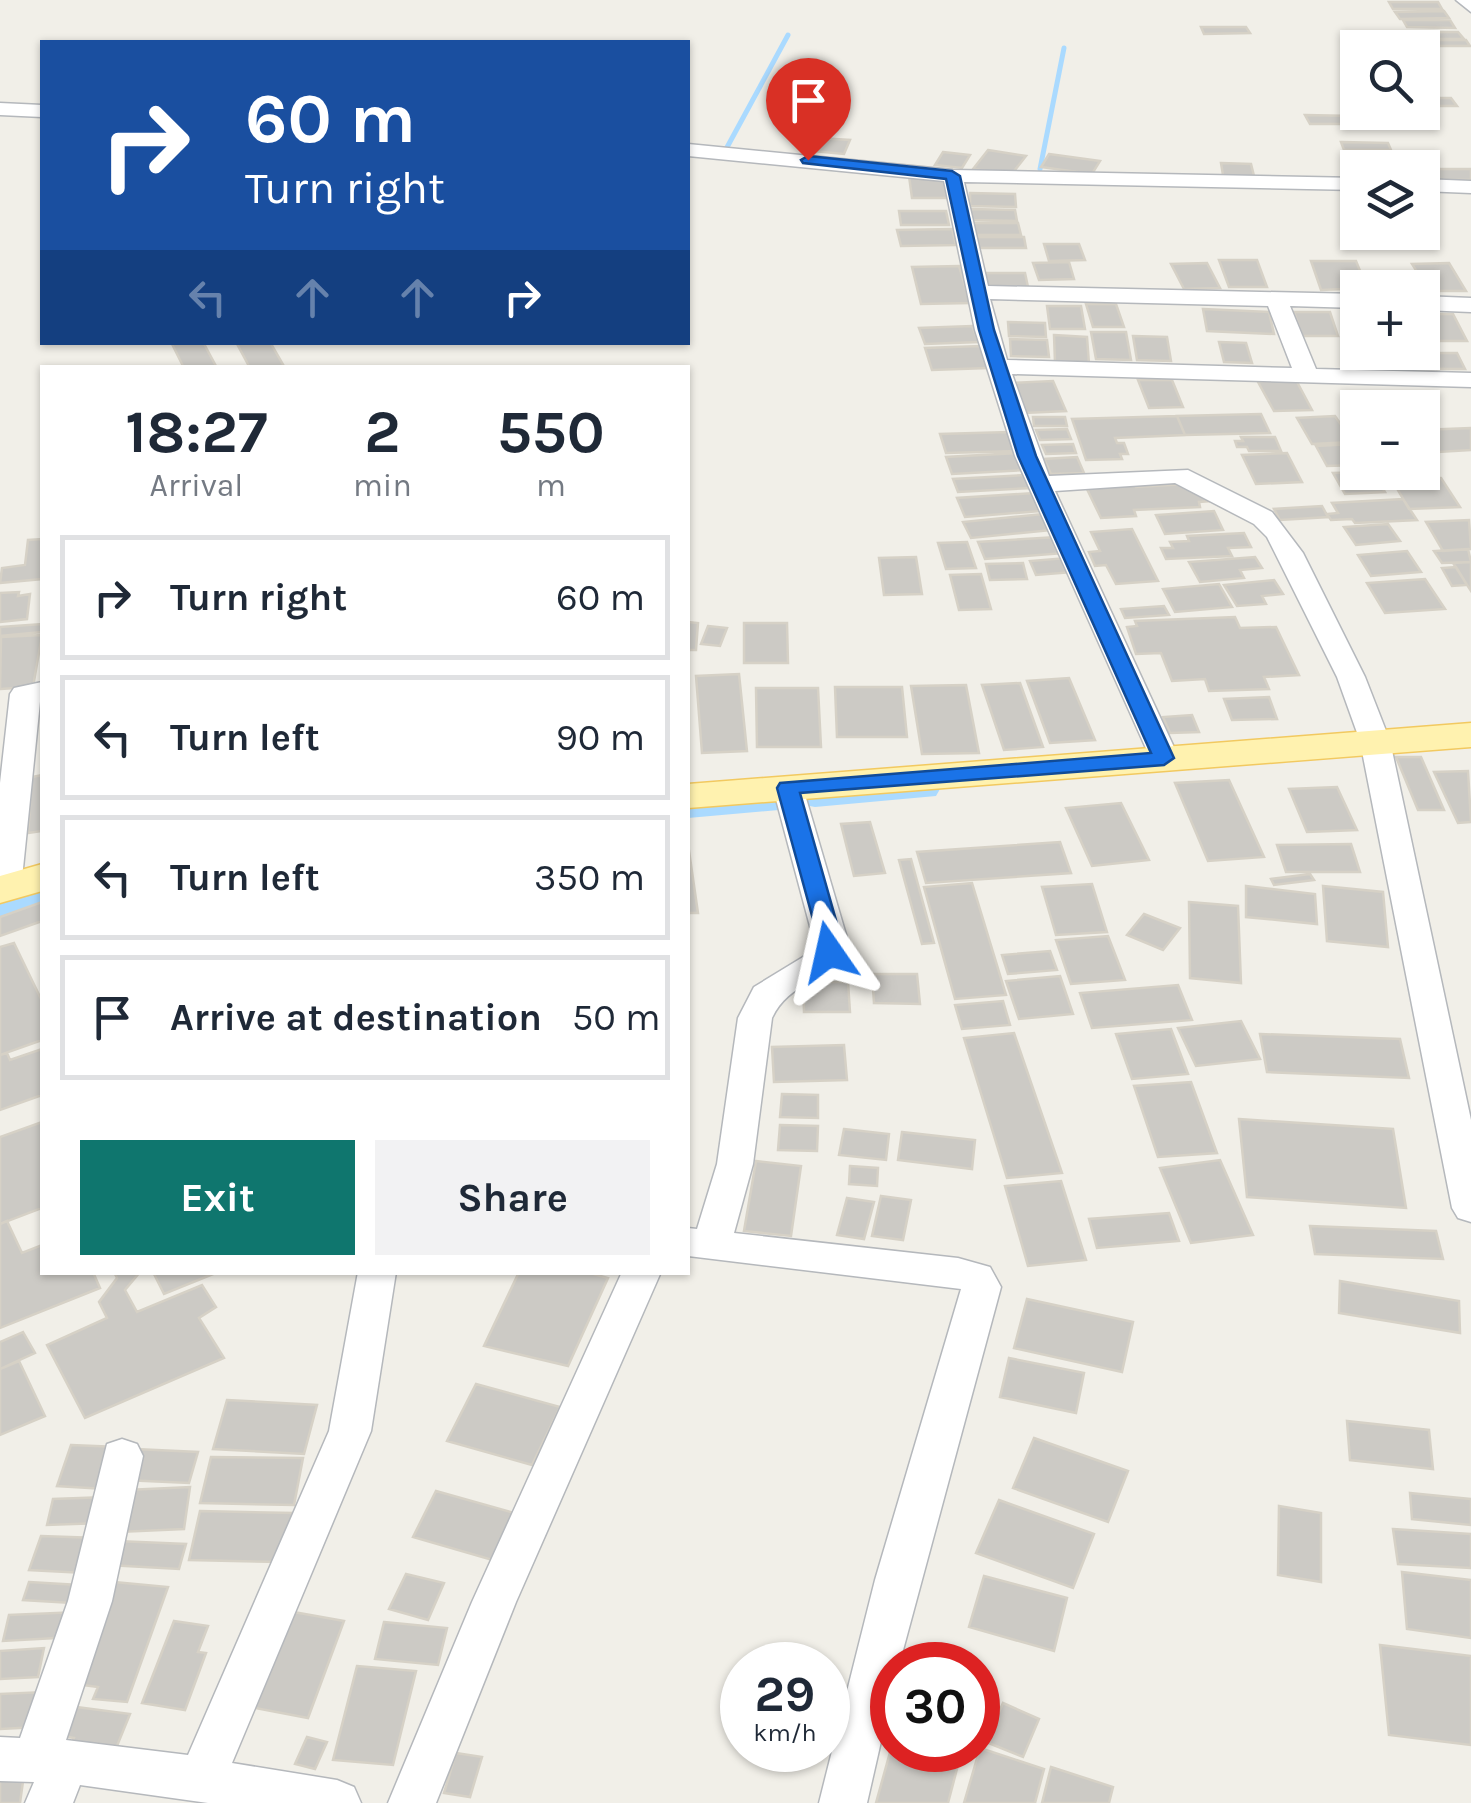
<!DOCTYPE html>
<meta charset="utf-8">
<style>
body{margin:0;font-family:Karla,sans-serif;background:#f2f2f3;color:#1f2937;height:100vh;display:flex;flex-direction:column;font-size:38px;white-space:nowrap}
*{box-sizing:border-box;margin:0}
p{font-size:32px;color:#747a83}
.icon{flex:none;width:55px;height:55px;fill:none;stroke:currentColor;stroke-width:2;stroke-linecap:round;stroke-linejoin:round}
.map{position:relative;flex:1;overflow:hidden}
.panel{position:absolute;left:40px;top:365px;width:650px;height:910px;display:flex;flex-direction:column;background:#fff;border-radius:0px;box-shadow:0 2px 8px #0004}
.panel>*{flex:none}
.hud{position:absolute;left:40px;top:40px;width:650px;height:305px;border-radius:0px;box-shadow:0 2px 8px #0004;background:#1a4fa0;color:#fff;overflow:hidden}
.controls{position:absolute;left:1340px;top:30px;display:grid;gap:20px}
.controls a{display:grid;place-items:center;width:100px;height:100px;border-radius:0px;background:#fff;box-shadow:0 2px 8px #0004;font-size:50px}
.speed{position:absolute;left:720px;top:1642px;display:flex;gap:20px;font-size:50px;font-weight:700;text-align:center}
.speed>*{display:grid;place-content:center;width:130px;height:130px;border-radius:50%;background:#fff;box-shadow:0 2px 8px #0004;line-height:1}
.speed small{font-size:25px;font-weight:400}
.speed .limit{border:15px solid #d22;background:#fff;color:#111}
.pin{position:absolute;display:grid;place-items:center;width:85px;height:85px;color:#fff;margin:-102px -42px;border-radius:50% 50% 50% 0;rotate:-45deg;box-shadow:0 0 10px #0007}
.pin .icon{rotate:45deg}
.me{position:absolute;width:110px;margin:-55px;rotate:349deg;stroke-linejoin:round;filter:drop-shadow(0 0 8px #0008)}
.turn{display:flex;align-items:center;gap:35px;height:210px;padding:0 40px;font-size:45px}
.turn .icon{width:130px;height:130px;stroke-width:2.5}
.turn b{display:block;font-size:70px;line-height:85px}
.lanes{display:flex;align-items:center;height:95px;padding:0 40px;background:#0003;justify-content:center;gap:50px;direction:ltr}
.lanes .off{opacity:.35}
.eta{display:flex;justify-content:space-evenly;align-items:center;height:170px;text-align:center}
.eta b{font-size:60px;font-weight:700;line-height:70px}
.button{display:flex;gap:20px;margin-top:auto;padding:20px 40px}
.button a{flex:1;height:115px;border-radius:0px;background:#0f766e;color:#fff;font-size:40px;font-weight:700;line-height:115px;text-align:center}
.button a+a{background:#f2f2f3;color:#1f2937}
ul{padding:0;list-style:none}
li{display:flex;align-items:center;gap:30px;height:125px;margin:0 20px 15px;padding:0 20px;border:5px solid #e0e1e3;border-radius:0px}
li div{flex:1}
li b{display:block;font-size:38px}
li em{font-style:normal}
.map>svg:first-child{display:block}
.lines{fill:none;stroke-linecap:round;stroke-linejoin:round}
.stream{stroke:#aadaff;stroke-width:5}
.canal{fill:#aadaff;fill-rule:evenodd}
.building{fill:#cccac5;stroke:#d6d1c6;stroke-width:2.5}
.minor-casing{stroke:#b5b8bc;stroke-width:3}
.major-casing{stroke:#f2c960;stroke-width:3}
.minor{fill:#fff;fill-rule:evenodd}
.major{fill:#fff2af;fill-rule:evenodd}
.route{fill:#1a73e8;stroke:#114b97;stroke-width:2.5}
</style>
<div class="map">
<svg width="1471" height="1803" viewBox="0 0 1471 1803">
<rect width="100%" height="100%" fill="#f1efe8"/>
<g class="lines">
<path class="stream" d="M725 151 788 35
M1040 169 1064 48"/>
<path class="canal" d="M925 780 936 782 940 789 936 796 815 807 804 805 800 798 804 791 815 789Z
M768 794 779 796 783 803 779 810 688 818V800Z
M42 891V912L0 927V904Z"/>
</g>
<path class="building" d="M1389 2H1438L1442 9H1393Z
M1444 11 1449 18 1400 19 1395 12Z
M1403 20H1450L1455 28 1407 27Z
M1201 27H1246L1250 33 1204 34Z
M1406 32H1458L1464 39H1411Z
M1407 40H1466L1470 46H1411Z
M1422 98H1451L1457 106H1422Z
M1305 115 1355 116 1359 124H1310Z
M818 138 850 140 844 154 812 151Z
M1341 142 1388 143 1391 150H1344Z
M988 150 1026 156 1011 175 973 169Z
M943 152 970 155 962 168 935 165Z
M1049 154 1100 161 1092 174 1041 167Z
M1221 163 1251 164 1254 176 1223 175Z
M1422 169H1471V180H1426Z
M909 176H944L947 198H912Z
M970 193 1015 194 1016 207 970 206Z
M970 209 1015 210 1017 221 972 220Z
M899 211H946L949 225H901Z
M972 223H1018L1021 235H973Z
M952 229 956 245 901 246 897 230Z
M976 237H1024L1026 248H978Z
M1044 244H1079L1085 260 1049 261Z
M1219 260H1257L1267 287H1229Z
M1311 261H1356L1367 288 1321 290Z
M1069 262 1074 279 1039 280 1033 263Z
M1207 263 1220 288 1184 289 1171 264Z
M1449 263 1466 291H1429L1412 264Z
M959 266 970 303 921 304 912 267Z
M984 273H1025L1028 287H987Z
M1086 304H1116L1124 327H1093Z
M1047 306H1081L1085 329H1050Z
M1203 309 1269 312 1274 334 1207 331Z
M1294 312H1330L1338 336H1302Z
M1422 314H1453L1467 341H1424Z
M1008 322 1045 323 1046 337 1009 336Z
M972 326 979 342 925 344 919 328Z
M1091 332H1126L1131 360 1096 359Z
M1054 335 1087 337 1089 364 1055 362Z
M1133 336 1167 337 1171 361 1137 360Z
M1010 339 1047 340 1049 357 1011 356Z
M171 342H203L217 368H184Z
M236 342H270L285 368H250Z
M1219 342 1246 343 1252 363 1224 362Z
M1343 342H1358V352H1385L1394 367 1358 368Z
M981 346 988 368 932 370 925 348Z
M1430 353H1457L1465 369H1437Z
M1138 380H1172L1183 407 1149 408Z
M1296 380 1312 410 1274 411 1258 382Z
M1053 381 1066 411 1024 413 1012 383Z
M1261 414 1270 433 1185 435 1177 416Z
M1177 416 1185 435 1115 438 1117 443H1124L1128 454H1120L1122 459 1086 460 1072 419Z
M1335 416 1353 442 1312 444 1297 418Z
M1033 417H1065L1067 426H1034Z
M1471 428V450L1422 453V444L1428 443 1422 430Z
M1067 429 1071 439 1040 440 1036 430Z
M1010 432 1017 451 946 453 940 434Z
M1241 437H1275L1281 451H1249L1247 447H1237L1235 441H1243Z
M1073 444 1076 453 1046 454 1042 445Z
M1354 444 1358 465 1327 466 1316 446Z
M1018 453 1025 470 952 474 946 457Z
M1287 453 1302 482 1256 484 1242 455Z
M1077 457 1084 473 1051 474 1044 459Z
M1373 472 1385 492 1345 494 1333 473Z
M1027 475 1032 488 958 492 953 479Z
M1441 478 1460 507 1409 509 1392 480Z
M1132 480 1136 487 1187 484 1224 500 1199 502 1200 507 1134 510 1136 516 1101 518 1084 483Z
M1034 493 1042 511 965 517 957 498Z
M1403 499 1417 520 1355 523 1352 519 1331 520 1327 514 1338 513 1332 503Z
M1322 506 1328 517 1280 520 1274 509Z
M1214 511 1223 530 1165 534 1156 515Z
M1043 514 1052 530 971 538 963 522Z
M1469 520 1471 549 1443 551 1426 522Z
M1388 524 1400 541 1356 545 1344 527Z
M1132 529 1158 581 1116 584 1106 565 1095 566 1089 552 1100 551 1091 532Z
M1244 533 1251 547 1228 548 1232 556 1166 559 1161 548H1173L1170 542 1189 541 1187 536Z
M1057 537 1065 553 985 559 978 542Z
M42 539V579L0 583 2 568 25 565 28 540Z
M967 542 976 568 946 569 938 543Z
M1468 549 1471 562 1442 563 1434 551Z
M1407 551 1421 572 1371 576 1358 555Z
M916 557 922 594 884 595 879 558Z
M1255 557 1262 568 1240 570 1244 578 1200 582 1189 562Z
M1067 558 1074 572 1036 575 1030 561Z
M1471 562V591L1453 563Z
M1023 563 1027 579 990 580 986 564Z
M1456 567 1467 585 1452 586 1442 568Z
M981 574 991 609 959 610 950 575Z
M1425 579 1445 609 1385 613 1367 583Z
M1274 580 1283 594 1262 596 1266 604 1237 606 1224 585Z
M1219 584 1232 607 1175 612 1163 589Z
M19 592 18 596 30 594 27 619 0 622V593Z
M1164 606 1169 615 1125 618 1121 609Z
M1235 617 1240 628 1276 627 1299 675 1264 677 1269 689 1209 691 1205 679 1172 681 1161 653 1136 654 1127 627 1137 626 1135 621Z
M688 622 698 623 696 650H688Z
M744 623H787L788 663H744Z
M42 624V632L0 636V627Z
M708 626 727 628 720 646 701 644Z
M42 635 33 687 0 689 1 637Z
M739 674 747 751 702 753 696 676Z
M1069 678 1095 740 1050 743 1027 681Z
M1020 683 1043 747 1004 750 982 685Z
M966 685 979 753 922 754 911 686Z
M835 687H902L907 737H837Z
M756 688H818L821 747H757Z
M1269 697 1277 719 1232 720 1224 699Z
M1192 715 1199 732 1170 733 1163 717Z
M1396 757H1421L1444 810H1418Z
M1468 771 1471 822 1458 823 1434 772Z
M42 775V831L28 833 32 777Z
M1229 780 1264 857 1208 861 1175 783Z
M1337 787 1357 830 1307 832 1289 789Z
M1121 803 1149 860 1092 866 1066 808Z
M870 822 885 873 854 876 841 824Z
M1060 842 1071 873 926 883 917 852Z
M688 844 698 913H688Z
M1351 844 1360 872H1286L1277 845Z
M911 859 934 943 922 944 899 860Z
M1310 874 1314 880 1274 885 1271 879Z
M972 883 1006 995 955 999 924 887Z
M1092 884 1107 932 1056 935 1042 887Z
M1246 886 1315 894 1317 924 1246 917Z
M1323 886 1383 892 1388 947 1327 941Z
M42 902V921L0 936V917Z
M1189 902 1238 906 1241 983 1190 978Z
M1144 914 1180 928 1163 950 1127 935Z
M1108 936 1125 980 1071 984 1056 940Z
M14 943 42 1001V1040L0 1055V947Z
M1050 951 1057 970 1008 974 1002 955Z
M872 974H917L920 1004 874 1003Z
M1060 976 1073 1014 1019 1019 1006 981Z
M803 982H848L850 1012H804Z
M1178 985 1192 1020 1092 1028 1080 993Z
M1003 1001 1010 1025 962 1029 955 1005Z
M1241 1021 1260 1059 1196 1066 1178 1028Z
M1171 1029 1188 1074 1132 1079 1116 1034Z
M1014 1033 1062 1173 1007 1178 964 1038Z
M1260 1034 1400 1039 1409 1078 1267 1072Z
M844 1045 847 1080 774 1082 772 1047Z
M42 1049V1095L0 1110V1055L7 1053 10 1060Z
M1191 1082 1217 1153 1158 1157 1134 1086Z
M782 1094 818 1095V1118L780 1117Z
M1239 1119 1393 1129 1406 1208 1247 1197Z
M42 1122V1208L0 1224V1137Z
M780 1125 818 1126 817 1151 778 1150Z
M844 1129 889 1134 886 1160 839 1155Z
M902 1132 975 1140 972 1169 898 1160Z
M1220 1160 1253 1235 1191 1243 1160 1168Z
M756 1161 801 1166 791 1236 744 1231Z
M850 1166 878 1168 877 1186 849 1184Z
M1061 1181 1086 1260 1028 1266 1005 1186Z
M881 1196 911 1200 903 1240 872 1236Z
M847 1198 874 1202 864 1239 837 1235Z
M1169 1213 1179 1241 1097 1248 1089 1219Z
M7 1221 22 1253 42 1245V1272H93L100 1288 0 1328V1224Z
M1310 1226 1436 1231 1443 1259 1315 1254Z
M114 1272H140L125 1290 137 1312 202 1285 216 1307 199 1318 224 1358 85 1418 47 1345 107 1318 99 1302 117 1278Z
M153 1272H218L164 1294Z
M519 1272H586L608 1278 568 1366 484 1346Z
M1340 1281 1459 1301 1460 1333 1339 1313Z
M1027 1299 1133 1322 1122 1372 1014 1348Z
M23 1332 35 1353 0 1369V1342Z
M1009 1358 1084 1373 1076 1413 1000 1397Z
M19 1361 45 1416 0 1435V1369Z
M476 1384 560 1407 532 1465 447 1441Z
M227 1400 317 1405 304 1454 213 1449Z
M1347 1421 1429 1430 1433 1469 1350 1460Z
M1034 1438 1128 1471 1108 1522 1013 1488Z
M71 1445 118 1447 105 1489 57 1486Z
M135 1449 198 1452 189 1483 125 1480Z
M211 1457 303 1458 294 1505 200 1503Z
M190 1487 184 1529 119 1532 127 1490Z
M436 1491 518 1514 496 1561 413 1537Z
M1410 1493 1471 1499V1525L1412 1519Z
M106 1497 101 1523 47 1525 53 1499Z
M999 1500 1094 1534 1073 1588 976 1553Z
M1279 1506 1321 1513V1582L1278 1575Z
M200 1511 293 1513 282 1562 189 1560Z
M1393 1529 1471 1534V1568L1398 1564Z
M41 1536 97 1538 85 1573 29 1570Z
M116 1541 186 1544 179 1569 109 1565Z
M1402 1572 1471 1580V1638L1407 1629Z
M406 1574 444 1583 428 1620 389 1609Z
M984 1576 1067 1598 1054 1651 969 1627Z
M29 1582 78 1585 72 1603 23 1600Z
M114 1582 168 1587 127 1702 93 1699 98 1687 75 1684Z
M288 1611 344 1621 308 1718 250 1707Z
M79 1612 74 1637 3 1641 9 1615Z
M174 1621 208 1626 198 1652 206 1653 185 1710 142 1703Z
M384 1622 447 1628 438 1665 375 1659Z
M1380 1645 1471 1656V1745L1389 1735Z
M44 1648 38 1677 0 1679V1651Z
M357 1666 416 1671 393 1765 333 1760Z
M46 1692 38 1727 0 1729V1694Z
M1003 1703 1039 1719 1023 1757 986 1742Z
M69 1706 130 1714 117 1746 93 1743 69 1751 74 1738 57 1735Z
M307 1737 327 1742 315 1769 295 1764Z
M892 1745V1750H962L948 1803H876Z
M980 1748 1044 1769 1035 1803H964Z
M456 1753 482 1757 470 1797 444 1793Z
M25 1767 20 1803H0V1769Z
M1051 1767 1113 1787 1109 1803H1042Z"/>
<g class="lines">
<g class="minor-casing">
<path id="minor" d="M1456 0H1471V12Z
M0 103 42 105V117L0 115Z
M688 144 953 170 1358 178V190L964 182 988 286 1358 294V308L1290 306 1316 369 1471 373V387L1012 374 1049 476 1188 470 1272 512 1303 553 1365 677 1390 741 1471 1120V1222L1458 1218 1452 1208 1360 741 1337 677 1267 537 1254 524 1175 483 1055 491 1179 758 1175 764H1153L1015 456 975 330 944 181 688 156ZM990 299 1268 306 1292 368 1007 360Z
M1422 179 1471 181V193L1422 191Z
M1422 296 1471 298V312L1422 310Z
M42 682 21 888 16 895 0 897V783L10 694 14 688Z
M788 779 799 781 803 788 849 945C828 983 789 981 772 1018L753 1164 734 1233 958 1258 990 1267 1001 1287 899 1665H892V1693L867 1803H819L875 1580 961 1289 688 1256V1228L697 1229 717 1164 738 1018 754 987 808 954 815 945 773 788 777 781Z
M358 1272H396L371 1431 232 1763 337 1780 354 1787 361 1803H208L80 1785 73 1803H25L34 1782 0 1781V1737L20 1738 68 1601 107 1444 122 1439 137 1444 143 1456 112 1601 66 1740 188 1755 329 1431Z
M622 1272H661L516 1602 436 1803H388L472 1602Z"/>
</g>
<g class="major-casing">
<path id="major" d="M1471 723V747L688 808V784Z
M42 864V891L0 903V876Z"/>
</g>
<use href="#minor" class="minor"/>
<use href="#major" class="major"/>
</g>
<path class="route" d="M808 156 952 171 960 176 994 330 1036 456 1174 758 1164 765 800 793 843 945 838 958 829 960 818 952 820 945 777 788 780 783 1151 753 1018 456 979 330 946 179 803 163 801 160Z"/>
</svg>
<div class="controls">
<a><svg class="icon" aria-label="search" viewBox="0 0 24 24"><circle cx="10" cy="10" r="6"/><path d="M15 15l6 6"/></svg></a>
<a><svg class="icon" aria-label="layers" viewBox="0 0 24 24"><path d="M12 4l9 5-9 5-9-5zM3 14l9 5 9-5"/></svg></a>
<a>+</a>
<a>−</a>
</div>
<div class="speed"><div>29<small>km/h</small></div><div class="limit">30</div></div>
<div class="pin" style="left:808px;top:160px;background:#d93025"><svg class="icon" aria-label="arrive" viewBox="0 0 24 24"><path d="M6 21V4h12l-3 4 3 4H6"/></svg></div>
<svg class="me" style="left:829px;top:952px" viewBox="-20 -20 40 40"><path d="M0-17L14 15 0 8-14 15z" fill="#1a73e8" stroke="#fff" stroke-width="4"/></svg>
<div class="hud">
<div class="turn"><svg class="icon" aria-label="right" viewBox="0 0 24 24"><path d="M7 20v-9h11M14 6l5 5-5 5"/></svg><div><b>60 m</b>Turn right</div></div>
<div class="lanes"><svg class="icon off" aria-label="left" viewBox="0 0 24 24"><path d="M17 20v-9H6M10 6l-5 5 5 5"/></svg><svg class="icon off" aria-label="ahead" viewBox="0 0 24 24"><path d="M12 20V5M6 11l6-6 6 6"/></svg><svg class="icon off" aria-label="ahead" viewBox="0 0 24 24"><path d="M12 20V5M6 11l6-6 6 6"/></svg><svg class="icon" aria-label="right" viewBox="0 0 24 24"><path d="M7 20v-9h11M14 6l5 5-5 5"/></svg></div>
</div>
<section class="panel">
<div class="eta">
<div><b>18:27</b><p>Arrival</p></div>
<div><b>2</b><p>min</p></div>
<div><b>550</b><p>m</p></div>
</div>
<ul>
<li><svg class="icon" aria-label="right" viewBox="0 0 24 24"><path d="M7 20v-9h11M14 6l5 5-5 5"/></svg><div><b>Turn right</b></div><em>60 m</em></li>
<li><svg class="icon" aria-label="left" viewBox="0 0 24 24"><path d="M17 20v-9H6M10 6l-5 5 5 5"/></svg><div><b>Turn left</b></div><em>90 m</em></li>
<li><svg class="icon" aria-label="left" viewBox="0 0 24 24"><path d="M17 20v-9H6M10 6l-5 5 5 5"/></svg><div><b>Turn left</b></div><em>350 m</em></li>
<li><svg class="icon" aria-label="arrive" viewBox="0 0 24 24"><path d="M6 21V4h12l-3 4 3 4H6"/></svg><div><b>Arrive at destination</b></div><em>50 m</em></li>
</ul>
<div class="button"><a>Exit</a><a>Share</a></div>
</section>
</div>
